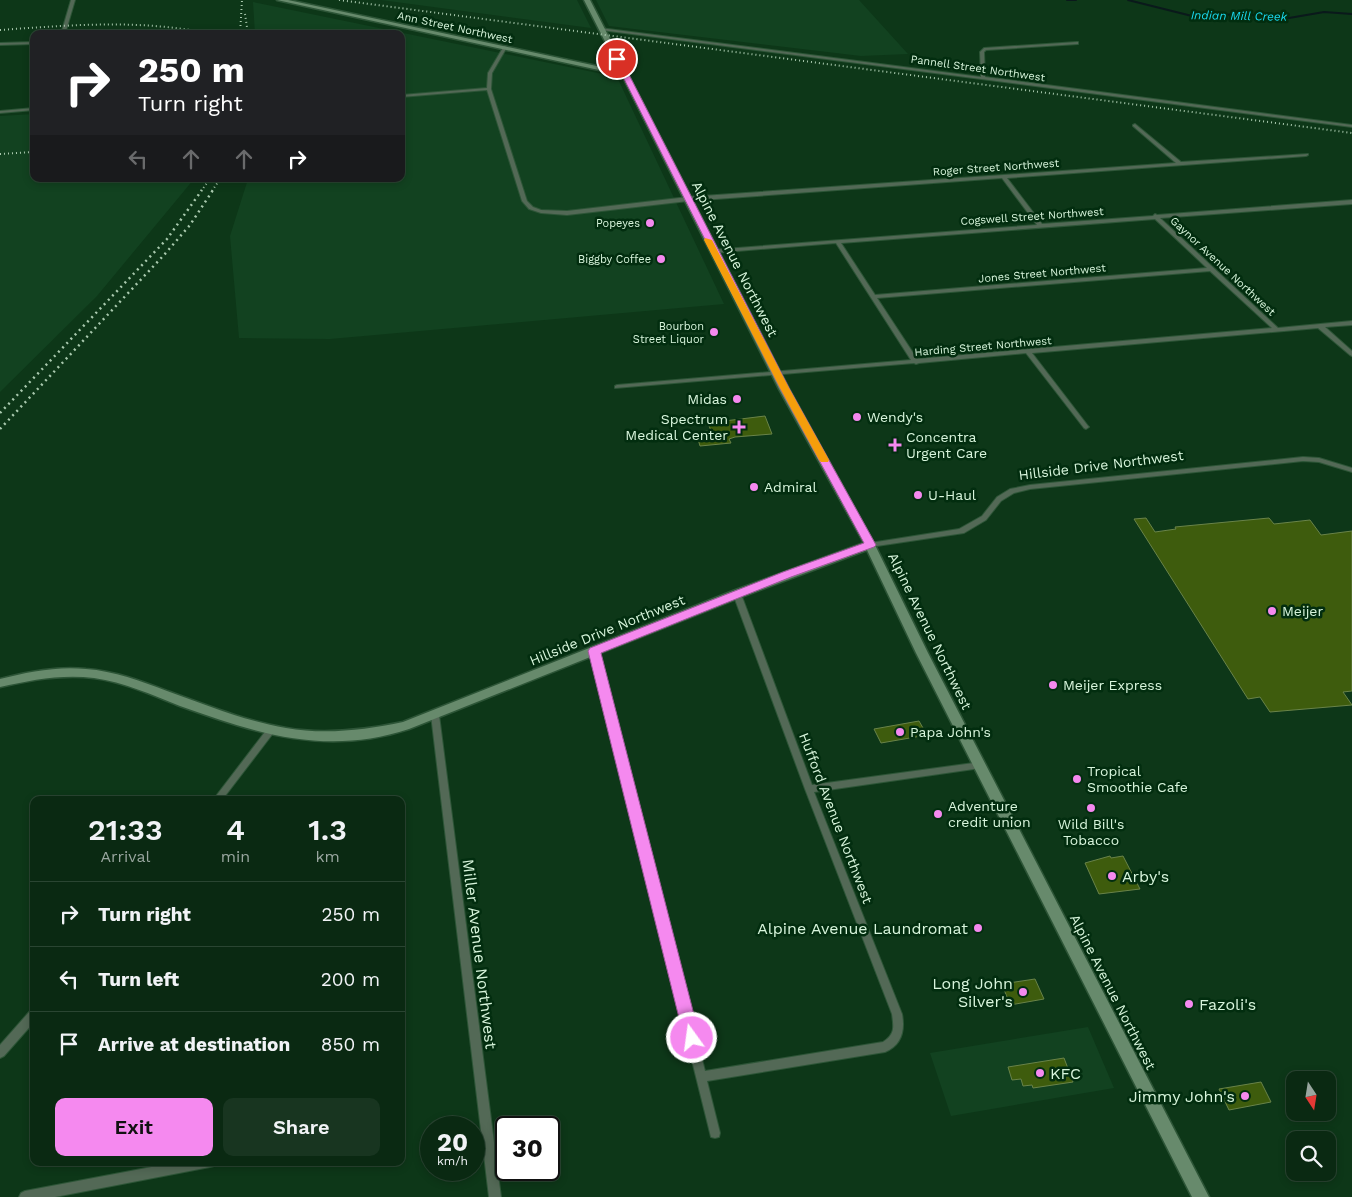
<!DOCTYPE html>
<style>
body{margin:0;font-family:"Work Sans",sans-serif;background:#183520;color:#f1f3f6;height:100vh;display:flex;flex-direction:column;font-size:19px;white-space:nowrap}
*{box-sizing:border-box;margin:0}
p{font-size:16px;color:#99a69f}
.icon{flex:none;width:28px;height:28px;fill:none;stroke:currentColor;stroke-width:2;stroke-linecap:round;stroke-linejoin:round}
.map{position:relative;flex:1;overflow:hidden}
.sheet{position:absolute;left:30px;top:796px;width:375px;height:370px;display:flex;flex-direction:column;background:#0a2912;border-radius:10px;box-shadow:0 2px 8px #0003,0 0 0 1px #2a4532}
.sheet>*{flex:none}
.guide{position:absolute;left:30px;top:30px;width:375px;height:152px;border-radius:10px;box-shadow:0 2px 8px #0003,0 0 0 1px #2a4532;background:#202124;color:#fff;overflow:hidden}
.needle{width:32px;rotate:168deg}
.controls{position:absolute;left:1286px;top:1071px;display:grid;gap:10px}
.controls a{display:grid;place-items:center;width:50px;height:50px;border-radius:10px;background:#0a2912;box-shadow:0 2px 8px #0003,0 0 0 1px #2a4532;font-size:25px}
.speed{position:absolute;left:420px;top:1116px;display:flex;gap:10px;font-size:25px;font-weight:700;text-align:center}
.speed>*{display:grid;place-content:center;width:65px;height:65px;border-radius:50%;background:#0a2912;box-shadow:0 2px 8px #0003,0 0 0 1px #2a4532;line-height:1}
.speed small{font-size:12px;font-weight:400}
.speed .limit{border:2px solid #111;border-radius:8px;background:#fff;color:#111}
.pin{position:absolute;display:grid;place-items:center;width:42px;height:42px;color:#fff;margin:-21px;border:2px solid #fff;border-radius:50%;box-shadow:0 1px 5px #0007}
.me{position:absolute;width:55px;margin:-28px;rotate:346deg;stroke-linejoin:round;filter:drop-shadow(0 0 4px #0008)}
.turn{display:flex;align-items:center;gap:18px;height:105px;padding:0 25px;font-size:22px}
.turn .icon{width:65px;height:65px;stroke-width:2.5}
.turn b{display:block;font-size:35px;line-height:42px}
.lanes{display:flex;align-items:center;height:48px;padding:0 25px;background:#0003;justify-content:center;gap:25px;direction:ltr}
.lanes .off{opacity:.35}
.eta{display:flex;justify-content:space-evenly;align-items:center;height:85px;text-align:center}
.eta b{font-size:30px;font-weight:600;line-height:35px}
.primary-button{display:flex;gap:10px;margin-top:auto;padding:10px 25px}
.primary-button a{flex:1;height:58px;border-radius:10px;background:#f589ef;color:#111;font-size:20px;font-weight:600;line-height:58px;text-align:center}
.primary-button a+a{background:#183520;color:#f1f3f6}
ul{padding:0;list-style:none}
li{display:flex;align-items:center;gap:15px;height:65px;padding:0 25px;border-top:1px solid #2a4532}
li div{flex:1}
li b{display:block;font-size:19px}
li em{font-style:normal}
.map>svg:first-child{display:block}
.built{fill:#124220}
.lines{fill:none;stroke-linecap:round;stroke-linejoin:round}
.stream{stroke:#0a191b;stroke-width:2}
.building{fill:#3e5c0d;stroke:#698349}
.street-casing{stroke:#2d5537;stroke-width:2}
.secondary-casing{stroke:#2d5537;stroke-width:3}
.street{fill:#536956;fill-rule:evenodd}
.secondary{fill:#678a6c;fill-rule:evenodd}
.rail-far1{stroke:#a9c9ae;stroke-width:2;stroke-dasharray:1 3;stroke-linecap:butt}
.rail{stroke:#a9c9ae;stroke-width:2.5;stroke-dasharray:2 4;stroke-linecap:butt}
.route{fill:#f589ef;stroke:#9f599b}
.slow{fill:#f59e0b}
.poi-dot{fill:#f589ef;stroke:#022d0f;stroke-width:2}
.labels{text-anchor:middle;stroke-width:5;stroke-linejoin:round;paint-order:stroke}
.far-street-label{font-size:11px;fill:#d8f5dc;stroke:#022d0f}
.far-poi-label{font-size:11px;fill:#d8f5dc;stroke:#022d0f;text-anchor:end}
.far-water-label{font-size:12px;font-style:italic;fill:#1adaf1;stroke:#022d0f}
.street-label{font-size:14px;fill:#d8f5dc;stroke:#022d0f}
.poi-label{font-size:14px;fill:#d8f5dc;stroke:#022d0f;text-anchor:start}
.near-poi-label{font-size:16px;fill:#d8f5dc;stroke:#022d0f;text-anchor:start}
.near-street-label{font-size:16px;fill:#d8f5dc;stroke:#022d0f}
</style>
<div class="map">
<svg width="1352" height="1197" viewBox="0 0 1352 1197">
<rect width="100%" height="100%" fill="#0d3718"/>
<path class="built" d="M381 0H577L591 28Z
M596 0H859L908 54 861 56 609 26Z
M253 2 617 77 724 304 330 339 239 338 230 236 248 179H401V34H255Z
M34 114V179H194L97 296 0 392V116Z
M1088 1027 1114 1088 951 1116 930 1053Z"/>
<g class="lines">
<path class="stream" d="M1067 0H1076
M1128 0 1196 17 1238 14 1289 18 1324 12 1352 14"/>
</g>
<path class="building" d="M765 416 772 434 735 437 729 439 731 443 700 446 696 432 711 431 708 423Z
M1146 518 1155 532 1176 529 1175 527 1269 518 1274 524 1310 520 1321 535 1352 531V691L1343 692 1352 705 1270 712 1260 697 1248 699 1134 519Z
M919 721 927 735 881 743 874 729Z
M1110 856 1111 858 1123 856 1140 889 1099 894 1085 863Z
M1035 979 1044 999 1010 1005 1002 984Z
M1064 1058 1073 1082 1033 1088 1032 1085 1023 1086 1021 1079 1012 1080 1008 1067Z
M1261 1082 1271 1102 1229 1110 1219 1089Z"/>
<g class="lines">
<g class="street-casing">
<path id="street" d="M71 0H75L65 34H61Z
M600 28 981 77 980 52 984 48 1077 42H1078V44L986 50 984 52 985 77 1352 125V127L601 30H600Z
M34 42V44L0 45V43Z
M504 46 507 47 492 73 491 89 527 201 533 207 541 210 567 211 688 197 1176 163 1133 126V125L1135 124 1181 162 1308 154V155L1306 156 1007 178 1042 224 1153 216 1155 214 1157 215 1352 200V204L1160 218 1278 328 1352 321V325L1325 327 1352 351V356L1350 355 1318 328 1032 353 1088 426 1089 427 1086 429 1084 428 1026 353 919 363 916 364 914 363 615 388V386L617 385 911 360 836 243 713 253 711 252V250L1037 225 1002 178 688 201 567 215 541 213 529 209 522 201 487 90 401 97V95L487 88 488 73ZM1155 219 1207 268 875 295 841 243ZM1210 271 1272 328 917 359 877 298Z
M34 108V110L0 113V111Z
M1303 457 1319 458 1352 468V472L1319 462 1303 461 1030 489 1014 493 1001 501 986 520 964 533 870 547 866 545 870 543 959 529 982 516 997 497 1010 489 1030 485Z
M737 591 741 594 812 785 981 762 984 763 985 765 984 767 981 768 814 792 902 1014C905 1030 902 1045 885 1052L707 1081 720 1133 719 1137 715 1138 711 1137 710 1133 590 651 591 649H597L598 651 705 1071 883 1042C895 1034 894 1028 892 1014L805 789 733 594Z
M435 712 438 713 439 715 501 1197H489L431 715 432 713Z
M271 727 274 728 275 730 274 732 222 800H213L268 728Z
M34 1009V1022L4 1056 0 1058V1045L30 1011Z
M178 1162H215L214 1166 210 1167 55 1197H19L21 1193 25 1191Z"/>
</g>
<g class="secondary-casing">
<path id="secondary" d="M277 0H288L620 71 584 0H590L789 389 875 545 928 653 1209 1197H1192L916 653 867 550 741 597 409 729C327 756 258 734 180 706 152 695 124 682 94 678 62 674 31 680 0 687V679C28 672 57 666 86 669 114 671 141 681 167 691 206 705 245 721 286 728 325 735 365 730 403 722L733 591 864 543 779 389 622 75Z"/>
</g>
<use href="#street" class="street"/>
<use href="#secondary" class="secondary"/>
<path class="rail-far1" d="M339 0 1352 133
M245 14 248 34
M0 30C71 25 142 19 212 34
M240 34 242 0
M0 154 34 152
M201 191 210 179
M212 191 220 179"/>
<path class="rail" d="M0 413 167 239 202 190
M0 429 164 255 190 225 213 190"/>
</g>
<path class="route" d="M617 57 621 59 789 388 876 545 874 547 791 577 601 653 700 1038 697 1043 692 1045 687 1043 684 1038 588 651 590 648 783 572 864 543 780 388 614 59Z"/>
<path class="slow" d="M705 238 712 240 789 388 829 460 828 462H821L819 460 780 388 704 240Z"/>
<g class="poi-dot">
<circle cx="650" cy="223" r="5"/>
<circle cx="661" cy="259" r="5"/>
<circle cx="714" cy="332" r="5"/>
<circle cx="737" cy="399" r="5"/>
<circle cx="857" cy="417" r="5"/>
<path d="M736.5 419.5h5v5h5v5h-5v5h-5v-5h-5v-5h5z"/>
<path d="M892.5 437.5h5v5h5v5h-5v5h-5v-5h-5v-5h5z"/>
<circle cx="754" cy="487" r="5"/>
<circle cx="918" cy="495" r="5"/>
<circle cx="1272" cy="611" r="5"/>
<circle cx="1053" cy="685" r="5"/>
<circle cx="900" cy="732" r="5"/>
<circle cx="1077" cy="779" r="5"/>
<circle cx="1091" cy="808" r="5"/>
<circle cx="938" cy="814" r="5"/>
<circle cx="1112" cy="876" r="5"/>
<circle cx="978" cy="928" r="5"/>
<circle cx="1023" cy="992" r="5"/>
<circle cx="1189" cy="1004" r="5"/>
<circle cx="1040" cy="1073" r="5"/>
<circle cx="1245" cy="1096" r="5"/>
</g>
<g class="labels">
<g class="far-street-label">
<text transform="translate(455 27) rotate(12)" y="4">Ann Street Northwest</text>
<text transform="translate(978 68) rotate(8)" y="4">Pannell Street Northwest</text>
<text transform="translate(996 167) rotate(-4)" y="4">Roger Street Northwest</text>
<text transform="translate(1032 216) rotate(-4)" y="4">Cogswell Street Northwest</text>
<text transform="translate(1223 266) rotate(43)" y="4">Gaynor Avenue Northwest</text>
<text transform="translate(1042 273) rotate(-5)" y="4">Jones Street Northwest</text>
<text transform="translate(983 346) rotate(-5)" y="4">Harding Street Northwest</text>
</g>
<g class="far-poi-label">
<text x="640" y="227">Popeyes</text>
<text x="651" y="263">Biggby Coffee</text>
<text x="704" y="330">Bourbon<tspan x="704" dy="13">Street Liquor</tspan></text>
</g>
<g class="far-water-label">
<text transform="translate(1239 16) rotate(1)" y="4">Indian Mill Creek</text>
</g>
<g class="street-label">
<text transform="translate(735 259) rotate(63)" y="5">Alpine Avenue Northwest</text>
<text transform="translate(1101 465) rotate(-7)" y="5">Hillside Drive Northwest</text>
<text transform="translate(607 630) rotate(-22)" y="5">Hillside Drive Northwest</text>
<text transform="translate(930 631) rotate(64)" y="5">Alpine Avenue Northwest</text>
<text transform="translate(836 818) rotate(69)" y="5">Hufford Avenue Northwest</text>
<text transform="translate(1113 992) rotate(63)" y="5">Alpine Avenue Northwest</text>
</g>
<g class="poi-label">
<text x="727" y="404" text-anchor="end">Midas</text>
<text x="867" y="422">Wendy's</text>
<text x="728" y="424" text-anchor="end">Spectrum<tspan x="728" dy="16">Medical Center</tspan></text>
<text x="906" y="442">Concentra<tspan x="906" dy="16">Urgent Care</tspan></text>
<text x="764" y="492">Admiral</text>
<text x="928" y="500">U-Haul</text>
<text x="1282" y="616">Meijer</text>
<text x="1063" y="690">Meijer Express</text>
<text x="910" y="737">Papa John's</text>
<text x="1087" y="776">Tropical<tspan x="1087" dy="16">Smoothie Cafe</tspan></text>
<text x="948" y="811">Adventure<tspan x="948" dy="16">credit union</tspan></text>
<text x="1091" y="829" text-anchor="middle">Wild Bill's<tspan x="1091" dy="16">Tobacco</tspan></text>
</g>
<g class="near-poi-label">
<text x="1122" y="882">Arby's</text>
<text x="968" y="934" text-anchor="end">Alpine Avenue Laundromat</text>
<text x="1013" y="989" text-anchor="end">Long John<tspan x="1013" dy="18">Silver's</tspan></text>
<text x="1199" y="1010">Fazoli's</text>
<text x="1050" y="1079">KFC</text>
<text x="1235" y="1102" text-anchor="end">Jimmy John's</text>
</g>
<g class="near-street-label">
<text transform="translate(480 954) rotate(83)" y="6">Miller Avenue Northwest</text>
</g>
</g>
</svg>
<div class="controls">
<a><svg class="needle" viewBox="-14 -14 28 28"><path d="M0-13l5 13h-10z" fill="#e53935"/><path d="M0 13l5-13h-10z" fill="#99a69f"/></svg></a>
<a><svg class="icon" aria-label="search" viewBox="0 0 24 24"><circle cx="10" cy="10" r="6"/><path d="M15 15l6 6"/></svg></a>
</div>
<div class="speed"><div>20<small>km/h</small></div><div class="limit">30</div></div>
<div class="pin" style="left:617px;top:59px;background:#d93025"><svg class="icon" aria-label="arrive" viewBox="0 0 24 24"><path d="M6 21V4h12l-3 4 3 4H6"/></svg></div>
<svg class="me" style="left:692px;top:1038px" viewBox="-20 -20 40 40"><circle r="17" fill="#f589ef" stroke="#fff" stroke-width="3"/><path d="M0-11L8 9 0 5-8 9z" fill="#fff"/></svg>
<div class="guide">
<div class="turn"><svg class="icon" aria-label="right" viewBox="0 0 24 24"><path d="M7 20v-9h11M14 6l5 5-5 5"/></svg><div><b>250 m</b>Turn right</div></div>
<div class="lanes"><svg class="icon off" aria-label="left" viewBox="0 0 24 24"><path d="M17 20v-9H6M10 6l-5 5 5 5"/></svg><svg class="icon off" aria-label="ahead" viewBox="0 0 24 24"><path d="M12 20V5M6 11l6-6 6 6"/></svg><svg class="icon off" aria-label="ahead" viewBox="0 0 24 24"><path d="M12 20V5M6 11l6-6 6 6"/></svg><svg class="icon" aria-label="right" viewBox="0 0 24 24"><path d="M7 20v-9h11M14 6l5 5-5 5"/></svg></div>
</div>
<section class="sheet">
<div class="eta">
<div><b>21:33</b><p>Arrival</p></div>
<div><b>4</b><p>min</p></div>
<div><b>1.3</b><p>km</p></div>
</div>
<ul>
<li><svg class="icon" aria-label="right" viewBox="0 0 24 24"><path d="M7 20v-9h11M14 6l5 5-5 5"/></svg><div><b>Turn right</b></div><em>250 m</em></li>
<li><svg class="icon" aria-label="left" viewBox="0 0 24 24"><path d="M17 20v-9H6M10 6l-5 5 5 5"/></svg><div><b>Turn left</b></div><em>200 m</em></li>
<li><svg class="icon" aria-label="arrive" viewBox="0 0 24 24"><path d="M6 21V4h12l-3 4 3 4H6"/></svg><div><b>Arrive at destination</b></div><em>850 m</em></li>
</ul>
<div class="primary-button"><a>Exit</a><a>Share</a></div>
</section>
</div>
